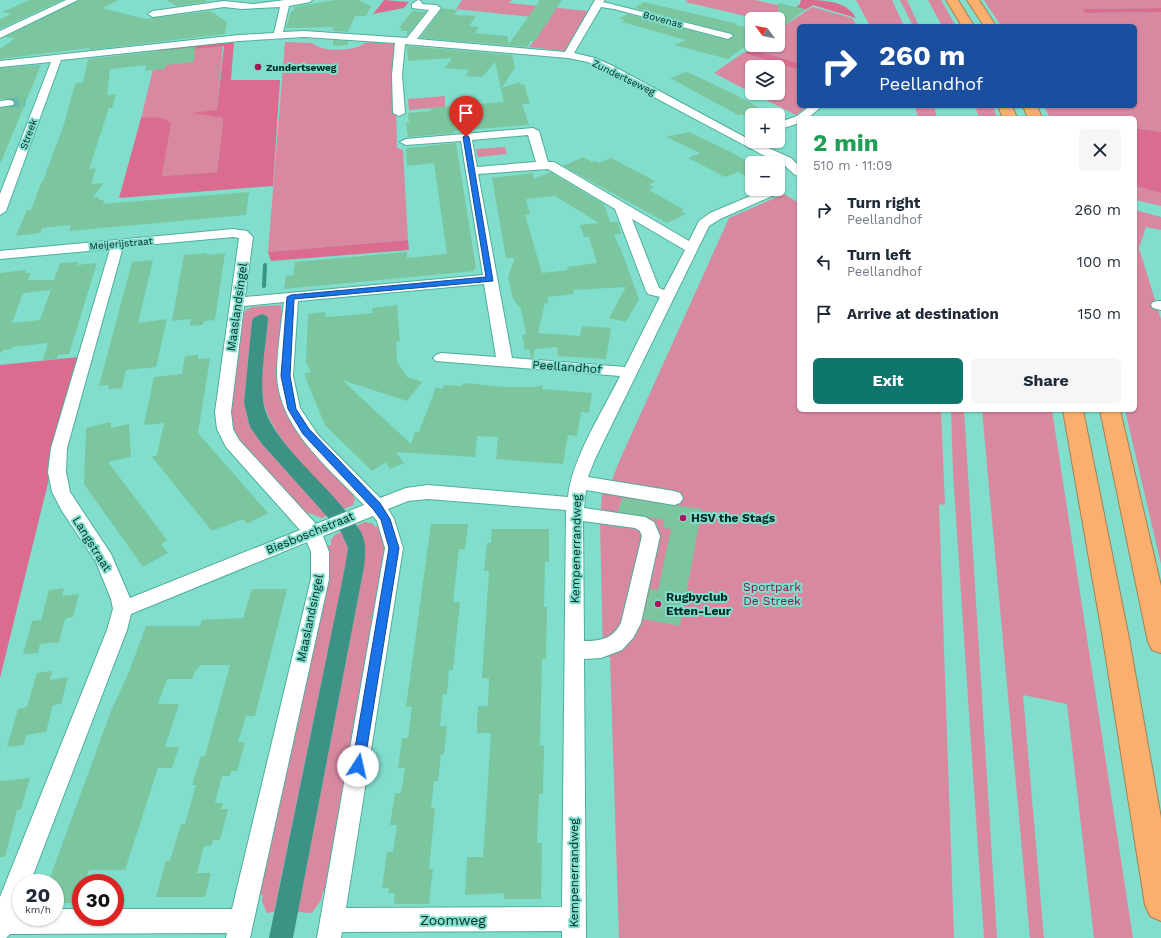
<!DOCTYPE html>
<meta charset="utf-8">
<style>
body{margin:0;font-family:"Work Sans",sans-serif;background:#f6f6f7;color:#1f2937;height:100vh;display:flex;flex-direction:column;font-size:15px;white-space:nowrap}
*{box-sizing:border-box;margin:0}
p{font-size:13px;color:#747a83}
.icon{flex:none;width:22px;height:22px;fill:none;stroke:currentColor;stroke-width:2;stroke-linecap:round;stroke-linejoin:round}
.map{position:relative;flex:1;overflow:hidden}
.drawer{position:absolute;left:797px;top:116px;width:340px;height:296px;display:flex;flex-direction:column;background:#fff;border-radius:6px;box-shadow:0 1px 3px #0004}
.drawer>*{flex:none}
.guide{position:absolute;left:797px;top:24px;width:340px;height:84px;border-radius:6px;box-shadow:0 1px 3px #0004;background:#1a4fa0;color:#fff;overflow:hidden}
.needle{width:26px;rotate:302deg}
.controls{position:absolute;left:745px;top:12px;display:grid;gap:8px}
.controls a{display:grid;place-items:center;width:40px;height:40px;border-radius:6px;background:#fff;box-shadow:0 1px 3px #0004;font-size:20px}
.speed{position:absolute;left:12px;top:874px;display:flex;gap:8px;font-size:20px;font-weight:700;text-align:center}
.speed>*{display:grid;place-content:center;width:52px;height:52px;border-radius:50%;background:#fff;box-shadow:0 1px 3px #0004;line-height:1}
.speed small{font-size:10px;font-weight:400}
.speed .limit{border:6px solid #d22;background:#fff;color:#111}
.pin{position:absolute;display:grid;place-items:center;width:34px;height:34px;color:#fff;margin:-41px -17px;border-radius:50% 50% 50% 0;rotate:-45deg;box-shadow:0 0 4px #0007}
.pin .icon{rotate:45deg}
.me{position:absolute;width:44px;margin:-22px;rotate:10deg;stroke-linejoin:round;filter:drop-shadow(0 0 3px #0008)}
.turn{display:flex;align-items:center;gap:14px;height:84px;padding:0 16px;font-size:18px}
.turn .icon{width:52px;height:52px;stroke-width:2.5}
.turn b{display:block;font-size:28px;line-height:34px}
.round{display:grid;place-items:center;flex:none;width:42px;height:42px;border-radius:6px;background:#f6f6f7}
.head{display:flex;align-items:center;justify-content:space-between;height:68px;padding:0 16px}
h1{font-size:24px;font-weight:700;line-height:30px;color:#1e9e55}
.cta{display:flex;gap:8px;margin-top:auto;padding:8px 16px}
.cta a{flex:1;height:46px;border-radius:6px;background:#0f766e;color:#fff;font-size:16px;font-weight:700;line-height:46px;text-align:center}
.cta a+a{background:#f6f6f7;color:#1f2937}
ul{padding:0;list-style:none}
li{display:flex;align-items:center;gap:12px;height:52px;padding:0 16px}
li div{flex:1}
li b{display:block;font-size:15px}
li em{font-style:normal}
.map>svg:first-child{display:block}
.green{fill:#d889a0}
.forest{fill:#db6c90}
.water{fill:#3c9385}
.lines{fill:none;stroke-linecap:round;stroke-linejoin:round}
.stream{stroke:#3c9385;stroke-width:4}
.building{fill:#7bc59f;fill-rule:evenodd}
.minor-tunnel{stroke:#67baab;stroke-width:10;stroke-dasharray:10 5;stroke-linecap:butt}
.minor-casing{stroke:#4fad9d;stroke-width:2}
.highway-casing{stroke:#a38054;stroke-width:2}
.minor{fill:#fff;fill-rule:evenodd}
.highway{fill:#fbaf6e;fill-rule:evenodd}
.route{fill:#1a73e8;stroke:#114b97}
.poi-dot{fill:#a61758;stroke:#81decd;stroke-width:1.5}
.labels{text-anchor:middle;stroke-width:4;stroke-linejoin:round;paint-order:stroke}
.far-street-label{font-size:10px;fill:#002a24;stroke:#81decd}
.far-poi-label{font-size:10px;font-weight:bold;fill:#002a24;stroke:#81decd;text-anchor:start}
.street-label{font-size:12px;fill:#002a24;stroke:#81decd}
.poi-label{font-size:12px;font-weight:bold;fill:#002a24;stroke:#81decd;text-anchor:start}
.park-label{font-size:12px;fill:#7e1943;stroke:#81decd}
.near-street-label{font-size:14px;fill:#002a24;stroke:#81decd}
</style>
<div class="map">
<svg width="1161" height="938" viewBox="0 0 1161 938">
<rect width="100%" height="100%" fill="#81decd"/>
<path class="green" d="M462 0H512L509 3 588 11 565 51 529 47 550 19 456 9Z
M688 0H755L803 11 784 25 778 19H758L685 2Z
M856 0H892L904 26H870Z
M900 0H907L919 26H913Z
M928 0H941L956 26H942Z
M984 0H1161V8L1084 9 1085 13 1161 12V132L1135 128V118H1050L1044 106H1135V26H1001Z
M812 7 852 18 857 26H799V63L752 50 758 45H778V30Z
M285 42 312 43C322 52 347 51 360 46 362 45 364 43 366 43 374 41 388 44 397 44L395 61 397 148 403 150 408 240 268 252Z
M223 45 217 111 193 113 222 118 223 121 217 172 162 176 171 125 163 119 141 118 158 49 166 48 173 51Z
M743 53 799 70V106H808L796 115 752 93H778V67H752V93L714 73Z
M445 96V107L409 110 408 99Z
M915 106H934L937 118H918Z
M975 106H993L997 118H979Z
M505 147 507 154 478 157 476 149Z
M1135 186 1161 193V206L1135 200Z
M784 194 799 203V410H941L945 505 939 504 954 938H619L610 657 603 656 600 522 602 491 611 483 618 464 729 218Z
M1135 210 1161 217V230L1146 227 1139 248 1161 319V564L1125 410H1135Z
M280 305 281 306V311L285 310 283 396 358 493 353 496 355 499 353 505 344 509C318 480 269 437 263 399 259 373 266 344 268 319L262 315 255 317 252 320 244 403 250 427 262 444 327 516 321 518 310 513 305 515 235 439 228 414 240 315 244 314 245 311 252 307Z
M951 410H964L997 938H984L953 473Z
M982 410H1052L1133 938H1094L1067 704 1023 695 1044 938H1030Z
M365 522 373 524 375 527 382 524 388 541 331 891H323L321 900 312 913 298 912 364 567V540L356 526Z
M341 532 348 548 346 563 274 912 267 913 262 901 263 895H255L325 546 331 545C330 538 335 534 341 532Z"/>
<path class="forest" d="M384 0 409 2 404 8 373 14Z
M801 0C823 0 846 0 856 18L813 5 803 11 794 9 800 4Z
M1161 8V12L1085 13 1083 9Z
M234 41 231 80H280L273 186 119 198 141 118C150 118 166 115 171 125L162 176 217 172 223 121 222 118 191 113 217 110 224 46 173 51 166 48Z
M752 50 799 63V70L743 53Z
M1135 128 1161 132V193L1135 186Z
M408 240 409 250 271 261 268 252Z
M79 357 0 678V365Z"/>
<path class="water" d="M262 314 267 316 268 319C266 346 258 383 265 410 277 446 327 484 350 517 355 524 362 531 364 540 366 549 365 558 364 567L293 938H269L345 567 348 548 341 532 262 444 250 427 244 403 252 320 255 317Z"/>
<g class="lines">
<path class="stream" d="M264 286 265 265"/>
</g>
<path class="building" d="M30 0H62L0 29V19L12 14 2 12Z
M79 0H119L102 8 145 19 210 11 227 22 225 34 89 50 90 48 0 59V49L15 38 5 37Z
M166 0H206L205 2 177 6Z
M335 0H358L371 6 366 16H355L348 32 333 31V27L286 28 291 11H294V7Z
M540 0H562L535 41H531L527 47 420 38 442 8 458 10 454 15 476 16 469 26 479 27 475 33 507 36 509 44Z
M644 2 738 24 736 25 752 29V41L728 59 674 45 686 40 622 22 625 20 619 19 627 14 728 40 734 36 731 33 635 8Z
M778 3 805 9 778 31Z
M412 11 426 12 407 36V31H400L402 28H399Z
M333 40 348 41V45L333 46Z
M407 46 512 55 515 67 502 88 519 82 520 85 524 84 530 104H522L529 125 476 129 454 131V133L408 137 406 123H409L408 113 431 111V108L504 102 495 62 482 77 466 76 469 70 445 68 452 58 408 61Z
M195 47 194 62 166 65 165 69 145 71 146 65 110 69 107 95 116 94 112 108H109L89 169 96 168 91 184 104 183 93 197H99L98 200H104L103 204 249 192 246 215 69 231 71 225 42 228 40 233 16 236 27 210H31L42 181H43L64 124 74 87 76 83 83 82 88 59Z
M41 65 1 162H0V108L13 106 15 104 13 100 0 99V68Z
M687 72 732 93 773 115H738L670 78Z
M689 132 729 151 752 164V180L738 172 725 177 688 158 700 153 666 137Z
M456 143 476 268H474V271L284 289 286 276 293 275 295 262 407 252V258L447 254 434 163 407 166 406 148Z
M583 157 592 162 595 161 599 163 611 158 655 181 649 185 654 187 649 190 684 210 681 211 686 214 667 223 563 166Z
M550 172 604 204 610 222H618L621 234H614L619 247H620L639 299 626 322 609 318 626 287 573 290 574 294 547 297 549 302 545 303 538 333 580 336 582 326 611 328 606 359 558 356 557 347 535 349 533 358H531L529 349 525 350 522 335 526 334 521 309 513 299 508 277 515 258H506L492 178 533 173 534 179ZM555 196 599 223 580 225 584 237H589L597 263 567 267 568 270 542 273 525 215 530 214 526 199Z
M207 253V255L225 253 215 320 204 321 203 325 190 326 191 319 172 321 184 255Z
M153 260 138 323 167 319 156 367 126 370 122 388 108 389 109 385 99 386 132 262Z
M78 262 77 265 97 263 69 354 58 355 57 359 43 360 48 343 12 347V349L3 350 2 353 0 352V273L26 270 25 273H31L28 280H54L60 263ZM51 290 40 320 12 323 23 293Z
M397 305 400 341 396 342 397 362 407 377 422 382 407 401 342 380 411 444 415 432H419L436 387 442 389 444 385 462 386 463 383 506 387H534L543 385 542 389 592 393 589 413 581 412 577 436 568 435 563 464 496 459 498 437 477 436 475 457 396 452 404 463 390 469 386 462 372 471 325 425 308 384 304 374 311 372 306 362 308 314 325 312V317L341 316 373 313 372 308Z
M198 355V359L210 358 198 433 268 513 247 524 243 519 212 531 152 457 157 455 164 423 144 425 154 377 182 374 185 356Z
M111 422V428L129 424 131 457 108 462 167 540 161 544 168 553 143 567 84 484 86 428Z
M622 498 702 509 680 626 643 619 650 589 658 590 671 529 663 528 664 520 618 512Z
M431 524H468L465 549H459L453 602H460L453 670H449L447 694H443L440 726H447L444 754H441L438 781H434L431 808H435L429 869H433L429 904H394L395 893H388L389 888H382L387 852H393L397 825H390L395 793H401L405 768H398L402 738H408L412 707H406Z
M492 529H549V562H545L544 607H547L546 659H542L540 745 544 746 543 794H539L537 843H542L541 899H504V893L465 895 467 857H483L484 843 491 733H477V722L478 706H488L489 678H482L489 571H484L487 543H491Z
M64 588 62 596 79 594 73 617 65 619 59 642 40 644 38 653 23 654 32 621 41 620 49 590Z
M252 589H287L255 716H246L238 742H245L238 768V771H231L230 776H222L215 803H223L221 809H228L220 840H213L211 846H204L197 873H211L205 897H156L166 861H170L181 824H185L196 785H192L201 756H205L230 665H201L195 671 192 679H167L158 704H179L165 747H179L172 768H158L125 870H89L85 883H81V895L78 903H55V883H48L111 711 129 672 146 626H200L202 620 243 618Z
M52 671 50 680 68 677 61 704 53 705 46 732 26 735 24 745 7 747 18 709 27 707 37 673Z
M30 778 21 809 17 810 5 857H0V781Z"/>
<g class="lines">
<path class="minor-tunnel" d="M9 103 25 102"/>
<g class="minor-casing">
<path id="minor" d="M66 0H78L0 38V31Z
M285 0H312L310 2 289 6 283 32 304 31 407 38 429 10 412 8V4L418 0 421 1 422 4 436 5 441 8 417 39 565 52 595 0H605L603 2 731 34 733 36 728 39 614 9 601 7 574 53 595 58 613 66 752 141 791 158 799 166V176L795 175 783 164 767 157 588 62 568 58 405 44 402 75 405 113 399 116 393 113 392 75 395 43 304 37 239 41 61 60 6 211 0 215V194L51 62 0 67V61L239 35 274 33 280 7 242 9 224 7 153 17 148 14 153 11 224 1 253 4Z
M9 100 13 101 14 103 13 105 0 107V101Z
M810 106H822L808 118H799V123L778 130V123L797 116Z
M533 128 539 131 548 162H554L689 241 699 221 710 213 767 189H778V186L783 189 781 192 720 219 709 226 595 459 588 477 674 491 680 493 683 498 680 503 674 505 586 490 584 508 645 517 654 522 660 536 641 623 633 638 622 650 601 658 584 659 586 938H562V931L342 932 341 938H317L385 548 377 521 373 516 323 536 329 552V579L250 938H226L227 933 10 934 6 938H0V897L107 630 113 609 111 599 96 562 62 511 52 492 48 472 51 448 110 249 0 259V251L233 229 247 231 253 237 245 297 483 275 461 141 406 145 400 142 406 139ZM528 135 536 162 477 167 472 140ZM548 169 615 209 646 291 648 294 660 297 625 367 512 358 478 174ZM632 219 685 250 664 290 659 288ZM233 237 239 238 215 412 217 429 226 447 300 530 130 598 111 554 70 492 66 472 67 448 123 247ZM484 284 496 357 441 353 436 355 433 358 436 361 620 376C603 411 572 458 568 497L428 485 406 488 380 498 318 435 300 408 293 376 298 301ZM284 302C281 326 277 352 277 375 279 429 330 469 364 505L316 524 239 440 233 429 231 412 244 306ZM428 499 566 510 562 907 346 908 403 548 394 519 388 509 408 501ZM583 521 635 528 640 531 642 536 621 623C613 639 601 641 584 641ZM307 542 311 552V579L232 909H115V917H81V909H55V917H21V910H19L21 883H30L127 630 131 614Z
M1158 301H1161V310L1153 308 1151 305 1153 302Z"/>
</g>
<g class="highway-casing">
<path id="highway" d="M946 0H958L974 26H962Z
M967 0H979L996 26H984Z
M998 106H1012L1017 118H1003Z
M1023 106H1037L1042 118H1028Z
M1063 410H1083L1128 633 1161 818V921L1150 916 1145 905 1102 633Z
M1100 410H1120L1161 586V653L1152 650 1148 642Z"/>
</g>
<use href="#minor" class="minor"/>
<use href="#highway" class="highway"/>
</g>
<path class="route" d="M466 135 469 137 493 281 294 299 290 376 296 409 309 429 380 503 390 519 399 548 364 766 362 770 358 772 354 770 352 766 389 548 381 520 373 509 303 434 288 409 281 376 287 297 291 295 486 277 463 137Z"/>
<g class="poi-dot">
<circle cx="258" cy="67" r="4"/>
<circle cx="683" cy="518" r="4"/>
<circle cx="658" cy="604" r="4"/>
</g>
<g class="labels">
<g class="far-street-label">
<text transform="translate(663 19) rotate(15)" y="4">Bovenas</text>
<text transform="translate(624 77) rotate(26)" y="4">Zundertseweg</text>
<text transform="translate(28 134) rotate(-70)" y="4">Streek</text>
<text transform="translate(121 243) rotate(-5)" y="4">Meijerijstraat</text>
</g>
<g class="far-poi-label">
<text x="266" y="71">Zundertseweg</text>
</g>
<g class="street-label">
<text transform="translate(237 307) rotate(-82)" y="4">Maaslandsingel</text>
<text transform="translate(567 367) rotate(4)" y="4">Peellandhof</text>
<text transform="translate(310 533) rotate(-22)" y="4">Biesboschstraat</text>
<text transform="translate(92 544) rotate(58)" y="4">Langstraat</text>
<text transform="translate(576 549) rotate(-89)" y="4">Kempenerrandweg</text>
<text transform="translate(310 618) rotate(-78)" y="4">Maaslandsingel</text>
<text transform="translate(574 873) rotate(-90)" y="4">Kempenerrandweg</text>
</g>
<g class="poi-label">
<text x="691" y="522">HSV the Stags</text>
<text x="666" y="601">Rugbyclub<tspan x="666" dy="14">Etten-Leur</tspan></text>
</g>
<g class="park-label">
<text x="772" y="591">Sportpark<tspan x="772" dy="14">De Streek</tspan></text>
</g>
<g class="near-street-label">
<text x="453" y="925">Zoomweg</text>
</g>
</g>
</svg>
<div class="controls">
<a><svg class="needle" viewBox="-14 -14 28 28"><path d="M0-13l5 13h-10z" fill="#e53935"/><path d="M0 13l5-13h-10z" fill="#747a83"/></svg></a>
<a><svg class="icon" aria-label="layers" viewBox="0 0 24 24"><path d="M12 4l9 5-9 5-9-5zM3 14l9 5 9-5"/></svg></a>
<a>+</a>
<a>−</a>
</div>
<div class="speed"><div>20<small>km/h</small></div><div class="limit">30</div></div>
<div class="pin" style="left:466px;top:137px;background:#d93025"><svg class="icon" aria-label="arrive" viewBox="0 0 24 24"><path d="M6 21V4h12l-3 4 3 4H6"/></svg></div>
<svg class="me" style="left:358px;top:766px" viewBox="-20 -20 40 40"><circle r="19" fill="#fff"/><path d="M0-13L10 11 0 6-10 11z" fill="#1a73e8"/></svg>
<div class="guide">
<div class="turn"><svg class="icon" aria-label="right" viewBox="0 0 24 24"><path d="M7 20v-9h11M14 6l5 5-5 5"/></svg><div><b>260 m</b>Peellandhof</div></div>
</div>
<section class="drawer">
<div class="head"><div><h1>2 min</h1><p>510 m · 11:09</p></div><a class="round"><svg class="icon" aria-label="close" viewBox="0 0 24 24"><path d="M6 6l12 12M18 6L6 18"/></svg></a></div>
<ul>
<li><svg class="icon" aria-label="right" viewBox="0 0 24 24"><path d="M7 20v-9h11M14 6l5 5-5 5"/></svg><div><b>Turn right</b><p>Peellandhof</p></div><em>260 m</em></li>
<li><svg class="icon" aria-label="left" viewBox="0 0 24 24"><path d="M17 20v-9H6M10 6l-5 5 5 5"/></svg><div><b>Turn left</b><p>Peellandhof</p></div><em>100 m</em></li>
<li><svg class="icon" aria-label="arrive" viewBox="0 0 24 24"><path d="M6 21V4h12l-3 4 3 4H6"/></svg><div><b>Arrive at destination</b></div><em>150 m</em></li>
</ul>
<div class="cta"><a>Exit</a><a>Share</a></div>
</section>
</div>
